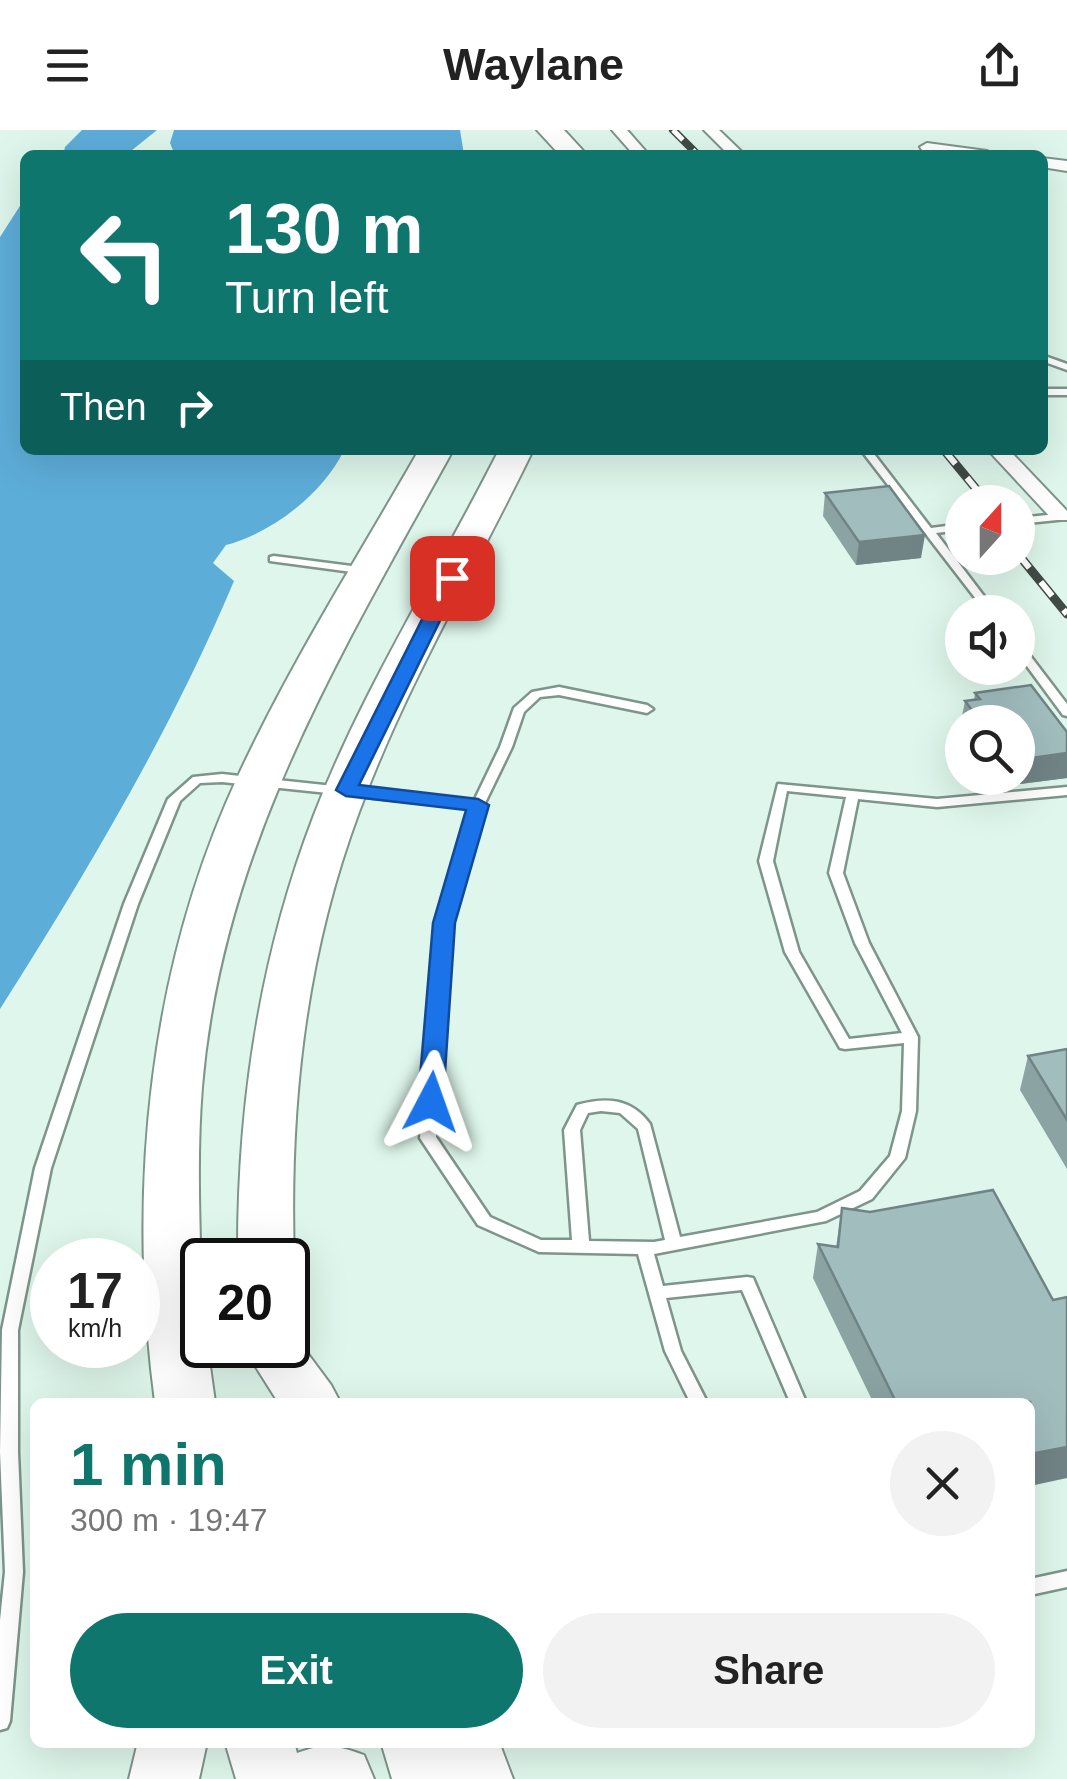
<!DOCTYPE html>
<meta charset="utf-8">
<style>
body{margin:0;font-family:Helvetica,sans-serif;background:#f2f2f2;color:#222;height:100vh;display:flex;flex-direction:column;font-size:38px;white-space:nowrap}
*{box-sizing:border-box;margin:0}
p{font-size:32px;color:#767676}
.icon{flex:none;width:55px;height:55px;fill:none;stroke:currentColor;stroke-width:2;stroke-linecap:round;stroke-linejoin:round}
.map{position:relative;flex:1;overflow:hidden}
.drawer{position:absolute;left:30px;top:1268px;width:1005px;height:350px;display:flex;flex-direction:column;background:#fff;border-radius:15px;box-shadow:0 10px 40px #0002}
.drawer>*{flex:none}
.top-card{position:absolute;left:20px;top:20px;width:1028px;height:305px;border-radius:15px;box-shadow:0 10px 40px #0002;background:#0f766e;color:#fff;overflow:hidden}
.needle{width:65px;rotate:21deg}
.buttons{position:absolute;left:945px;top:355px;display:grid;gap:20px}
.buttons a{display:grid;place-items:center;width:90px;height:90px;border-radius:50%;background:#fff;box-shadow:0 10px 40px #0002;font-size:50px}
.speed{position:absolute;left:30px;top:1108px;display:flex;gap:20px;font-size:50px;font-weight:700;text-align:center}
.speed>*{display:grid;place-content:center;width:130px;height:130px;border-radius:50%;background:#fff;box-shadow:0 10px 40px #0002;line-height:1}
.speed small{font-size:25px;font-weight:400}
.speed .limit{border:5px solid #111;border-radius:15px;background:#fff;color:#111}
.pin{position:absolute;display:grid;place-items:center;width:85px;height:85px;color:#fff;margin:-42px;border-radius:20px;box-shadow:0 5px 15px #0006}
.me{position:absolute;width:110px;margin:-55px;rotate:4deg;stroke-linejoin:round;filter:drop-shadow(0 0 8px #0008)}
.turn{display:flex;align-items:center;gap:35px;height:210px;padding:0 40px;font-size:45px}
.turn .icon{width:130px;height:130px;stroke-width:2.5}
.turn b{display:block;font-size:70px;line-height:85px}
.then{display:flex;align-items:center;height:95px;padding:0 40px;background:#0003;gap:20px;font-size:38px}
.round{display:grid;place-items:center;flex:none;width:105px;height:105px;border-radius:52px;background:#f2f2f2}
.overview{display:flex;align-items:center;justify-content:space-between;height:170px;padding:0 40px}
h1{font-size:60px;font-weight:600;line-height:75px;color:#0f766e}
.button{display:flex;gap:20px;margin-top:auto;padding:20px 40px}
.button a{flex:1;height:115px;border-radius:60px;background:#0f766e;color:#fff;font-size:40px;font-weight:600;line-height:115px;text-align:center}
.button a+a{background:#f2f2f2;color:#222}
header{display:flex;justify-content:space-between;align-items:center;height:130px;padding:0 40px;background:#fff;font-size:45px;font-weight:600}
.map>svg:first-child{display:block}
.water{fill:#5dadd9}
.lines{fill:none;stroke-linecap:round;stroke-linejoin:round}
.lane-casing{stroke:#7e958b;stroke-width:5}
.street-casing{stroke:#7e958b;stroke-width:4}
.highway-casing{stroke:#7e958b;stroke-width:4}
.lane{fill:#fff;fill-rule:evenodd}
.street{fill:#fff;fill-rule:evenodd}
.highway{fill:#fff;fill-rule:evenodd}
.rail-far1-casing{stroke:#404b46;stroke-width:8}
.rail-casing{stroke:#404b46;stroke-width:9}
.rail-far1{stroke:#fff;stroke-width:5;stroke-dasharray:14;stroke-linecap:butt}
.rail{stroke:#fff;stroke-width:6;stroke-dasharray:18;stroke-linecap:butt}
.wall{fill:#8ba3a3}
.shaded-wall{fill:#718485}
.building{fill:#a2bdbe;stroke:#718485;stroke-width:2.5}
.route{fill:#1a73e8;stroke:#114b97;stroke-width:2.5}
</style>
<header><svg class="icon" aria-label="menu" viewBox="0 0 24 24"><path d="M4 6h16M4 12h16M4 18h16"/></svg>Waylane<svg class="icon" aria-label="share" viewBox="0 0 24 24"><path d="M12 15V3M7 8l5-5 5 5M5 13v7h14v-7"/></svg></header>
<div class="map">
<svg width="1067" height="1649" viewBox="0 0 1067 1649">
<rect width="100%" height="100%" fill="#def6eb"/>
<path class="water" d="M82 0H157L126 25H63L65 17Z
M174 0H460L464 25H175L170 13Z
M25 68V320H344C324 363 272 403 226 415L213 433 234 451C171 601 87 742 0 879V107Z"/>
<g class="lines">
<g class="lane-casing">
<path id="lane" d="M1042 225 1067 234V240L1042 231Z
M1042 259H1067V265H1042Z
M861 320H871L931 398 962 394V400L936 403 996 482H986Z
M1067 383V389L1018 394V388Z
M274 426 367 438 372 441 367 444 270 431V427Z
M1018 514 1022 515 1067 574V586L1063 585 1018 524Z
M559 557 647 575 653 579 647 583 559 565 540 567 524 582 512 617 484 675 451 793 436 1007 490 1087 541 1110H572L564 1000 577 975C606 967 631 968 650 994L680 1107 817 1082 860 1061 890 1026 902 981 904 913 845 919 840 918 785 822 759 731 778 654 937 669 1067 657V665L937 677 858 669 843 743 869 813 918 907 916 981 905 1028 872 1069 826 1091 654 1124 663 1156 747 1147 753 1148 806 1272H790L742 1160 666 1168 681 1221 707 1272H690L665 1221 638 1124 539 1122 478 1095 420 1008 437 793 471 678 222 652 200 653 180 671 138 774 51 1038 18 1200V1322L23 1442 10 1591 7 1598 0 1600V1490L5 1442 0 1322 2 1200 35 1038 124 774 168 669 193 647 222 644 474 671 500 617 514 578 532 562ZM787 661 846 667 829 743 855 813 902 903 849 909 799 822 773 731ZM601 981 620 983 638 999 665 1110 654 1112 589 1111 580 1000 588 983Z
M1067 1441V1457L1030 1465V1449Z"/>
</g>
<g class="street-casing">
<path id="street" d="M612 0H627L649 25H634Z
M704 0H719L745 25H729Z
M927 13 987 21 994 25 922 20 920 17Z
M1042 28 1067 31V41L1042 37Z
M988 320H1009L1067 381V390H1053Z"/>
</g>
<g class="highway-casing">
<path id="highway" d="M537 0H564L587 25H560Z
M419 320H453C340 525 222 717 202 957 195 1044 202 1129 202 1215H207L215 1272H155C127 1060 148 839 239 644 291 532 358 427 419 320Z
M499 320H533C475 440 405 557 359 682 305 827 289 977 294 1130L288 1142V1130H238C237 977 259 828 314 685 363 558 438 441 499 320Z
M288 1197 331 1255 340 1272H278L242 1215H288Z
M138 1612H207L199 1649H129Z
M225 1612H294L297 1623C323 1613 338 1615 364 1625L374 1649H236Z
M381 1612H499L513 1649H392Z"/>
</g>
<use href="#lane" class="lane"/>
<use href="#street" class="street"/>
<use href="#highway" class="highway"/>
<g class="rail-far1-casing">
<path id="rail-far1" d="M673 0 698 25"/>
</g>
<g class="rail-casing">
<path id="rail" d="M944 320 987 372
M1018 424 1067 484"/>
</g>
<use href="#rail-far1" class="rail-far1"/>
<use href="#rail" class="rail"/>
</g>
<path class="wall" d="M825 363 921 428 856 435 823 386Z
M975 563 1067 602V648L1020 654 1016 648 1000 649 999 648H1018V592H962V599L960 596 965 571 974 570Z
M1067 919V1039L1020 960 1028 926Z
M842 1078 1030 1272H873L813 1148 818 1114 836 1117Z"/>
<path class="shaded-wall" d="M925 405 921 428 856 435 859 412Z
M1067 623V648L1020 654 1024 629Z
M1067 1317V1348L1030 1356V1324Z"/>
<path class="building" d="M889 356 925 405 859 412 825 363Z
M1031 555 1067 602V623L1024 629 1020 623H1018V592H981L965 571 980 569 975 563Z
M1067 919V990L1028 926Z
M993 1060 1053 1170 1067 1167V1317L1030 1324V1272H896L818 1114 838 1117 842 1078 870 1082Z"/>
<path class="route" d="M452 443 461 448 359 655 478 669 489 675 455 793 443 972 431 981 418 972 433 793 466 680 346 666 336 660 443 448Z"/>
</svg>
<div class="buttons">
<a><svg class="needle" viewBox="-14 -14 28 28"><path d="M0-13l5 13h-10z" fill="#e53935"/><path d="M0 13l5-13h-10z" fill="#767676"/></svg></a>
<a><svg class="icon" aria-label="sound" viewBox="0 0 24 24"><path d="M4 9h4l5-4v14l-5-4H4zM17 9q2 3 0 6"/></svg></a>
<a><svg class="icon" aria-label="search" viewBox="0 0 24 24"><circle cx="10" cy="10" r="6"/><path d="M15 15l6 6"/></svg></a>
</div>
<div class="speed"><div>17<small>km/h</small></div><div class="limit">20</div></div>
<div class="pin" style="left:452px;top:448px;background:#d93025"><svg class="icon" aria-label="arrive" viewBox="0 0 24 24"><path d="M6 21V4h12l-3 4 3 4H6"/></svg></div>
<svg class="me" style="left:431px;top:972px" viewBox="-20 -20 40 40"><path d="M0-17L14 15 0 8-14 15z" fill="#1a73e8" stroke="#fff" stroke-width="4"/></svg>
<div class="top-card">
<div class="turn"><svg class="icon" aria-label="left" viewBox="0 0 24 24"><path d="M17 20v-9H6M10 6l-5 5 5 5"/></svg><div><b>130 m</b>Turn left</div></div>
<div class="then">Then<svg class="icon" aria-label="right" viewBox="0 0 24 24"><path d="M7 20v-9h11M14 6l5 5-5 5"/></svg></div>
</div>
<section class="drawer">
<div class="overview"><div><h1>1 min</h1><p>300 m · 19:47</p></div><a class="round"><svg class="icon" aria-label="close" viewBox="0 0 24 24"><path d="M6 6l12 12M18 6L6 18"/></svg></a></div>
<div class="button"><a>Exit</a><a>Share</a></div>
</section>
</div>
